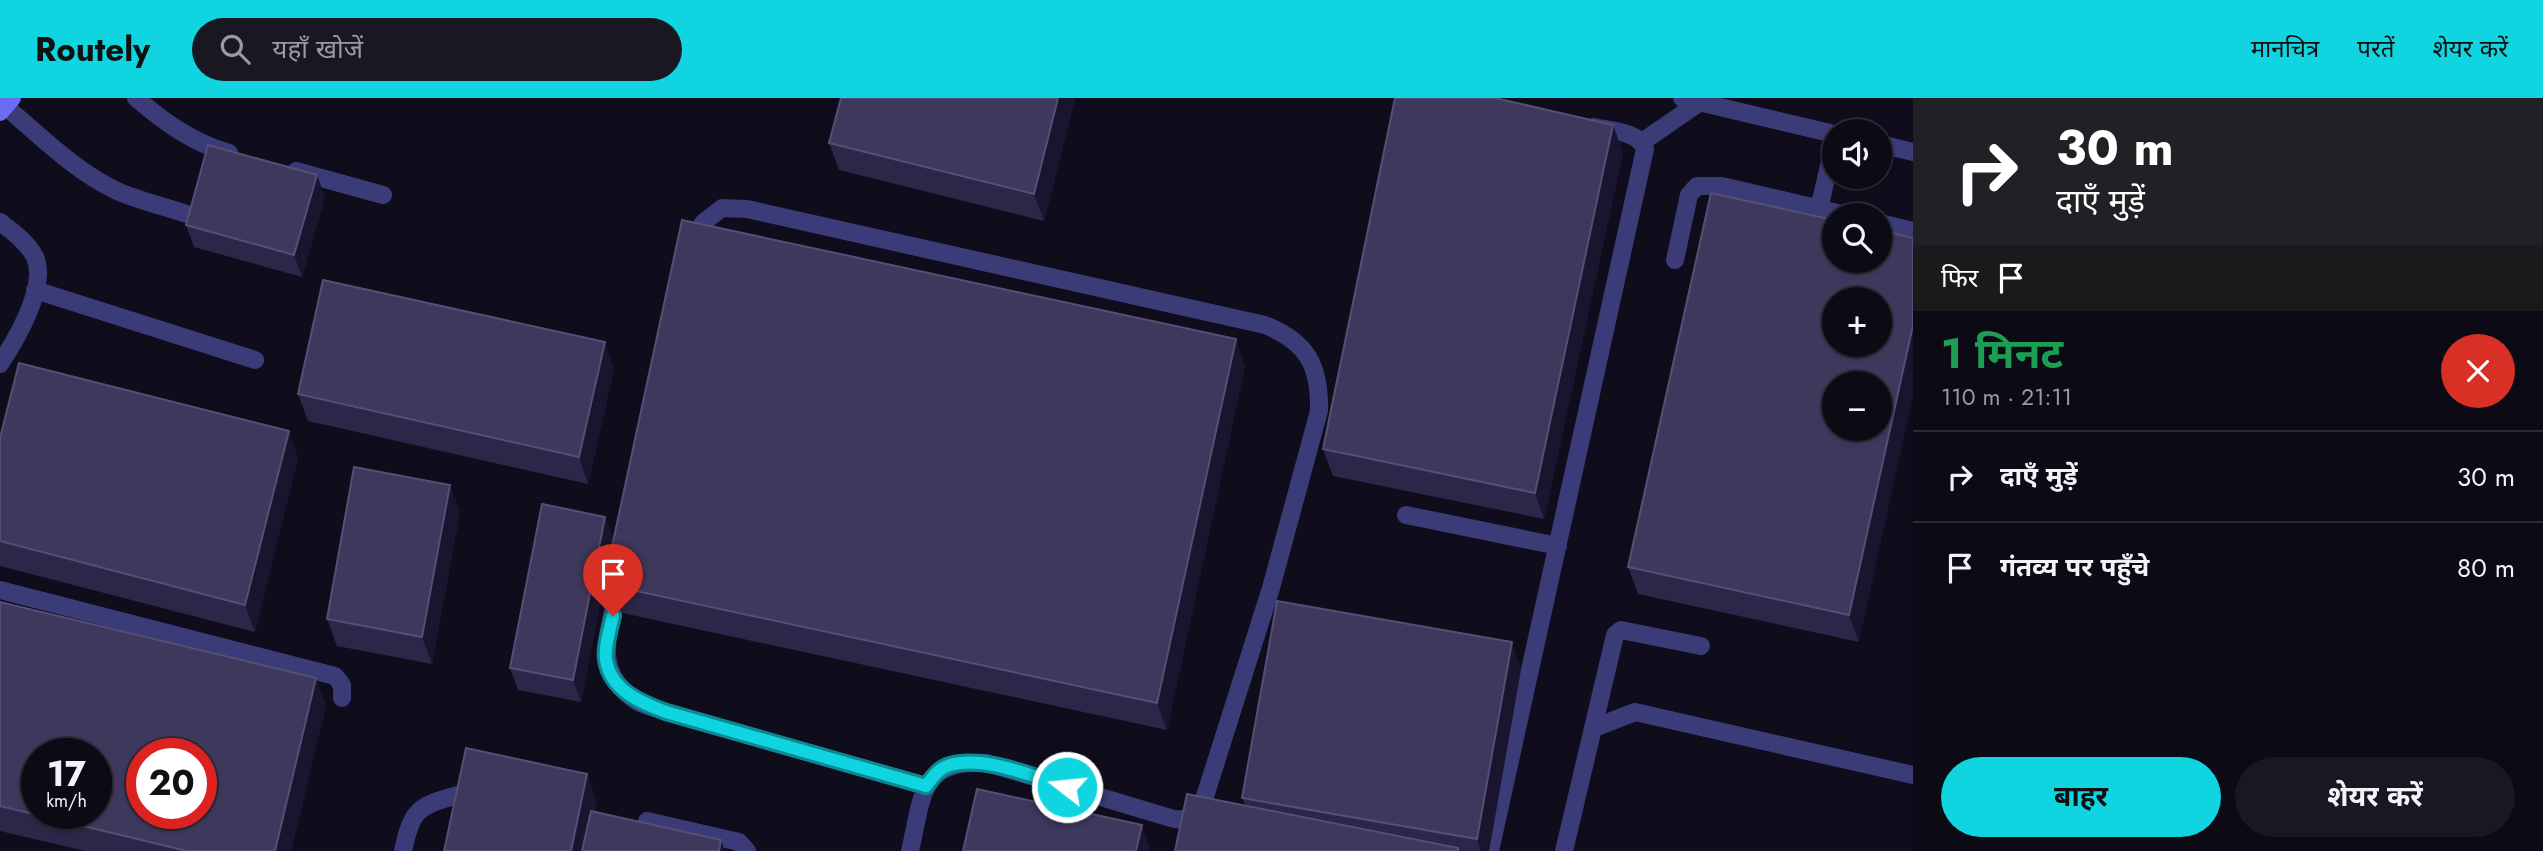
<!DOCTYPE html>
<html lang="hi">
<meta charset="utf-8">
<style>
body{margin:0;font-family:Jost,"Noto Sans Devanagari",sans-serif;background:#191822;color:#f1f3f6;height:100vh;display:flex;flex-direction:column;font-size:26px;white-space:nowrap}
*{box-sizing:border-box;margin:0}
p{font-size:23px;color:#9a9aa0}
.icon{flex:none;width:38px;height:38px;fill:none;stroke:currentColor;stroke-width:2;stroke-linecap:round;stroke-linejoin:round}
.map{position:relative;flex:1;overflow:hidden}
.sheet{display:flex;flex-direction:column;background:#0b0a15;width:630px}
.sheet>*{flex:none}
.guide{background:#202124;color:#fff;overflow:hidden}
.fabs{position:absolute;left:1822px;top:21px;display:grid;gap:14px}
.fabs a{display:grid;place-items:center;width:70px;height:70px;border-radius:50%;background:#0b0a15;box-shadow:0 2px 5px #0004,0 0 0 2px #2b2b34;font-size:35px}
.speed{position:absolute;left:21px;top:640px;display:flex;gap:14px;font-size:35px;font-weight:700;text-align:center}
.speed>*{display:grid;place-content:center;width:91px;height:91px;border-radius:50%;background:#0b0a15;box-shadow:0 2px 5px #0004,0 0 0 2px #2b2b34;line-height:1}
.speed small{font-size:18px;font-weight:400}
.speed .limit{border:10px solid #d22;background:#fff;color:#111}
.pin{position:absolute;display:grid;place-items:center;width:60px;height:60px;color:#fff;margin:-72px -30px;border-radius:50% 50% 50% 0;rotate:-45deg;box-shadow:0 0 7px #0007}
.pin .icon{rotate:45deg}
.me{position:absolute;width:77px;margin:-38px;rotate:286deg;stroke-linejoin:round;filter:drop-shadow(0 0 5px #0008)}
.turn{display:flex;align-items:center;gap:24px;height:147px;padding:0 28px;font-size:32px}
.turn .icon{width:91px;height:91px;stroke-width:2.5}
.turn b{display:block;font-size:49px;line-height:60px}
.then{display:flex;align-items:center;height:66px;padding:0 28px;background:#0003;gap:14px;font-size:26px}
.round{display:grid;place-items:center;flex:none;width:74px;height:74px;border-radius:37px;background:#191822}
.overview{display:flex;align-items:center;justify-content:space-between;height:119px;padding:0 28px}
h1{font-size:42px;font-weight:700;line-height:52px;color:#1e9e55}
.cta{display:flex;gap:14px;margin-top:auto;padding:14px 28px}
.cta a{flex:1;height:80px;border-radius:42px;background:#11d4e1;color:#111;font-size:28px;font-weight:700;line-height:80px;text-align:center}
.cta a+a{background:#191822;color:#f1f3f6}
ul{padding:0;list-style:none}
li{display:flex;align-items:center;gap:21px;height:91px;padding:0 28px;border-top:2px solid #2b2b34}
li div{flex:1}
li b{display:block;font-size:26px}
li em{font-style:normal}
header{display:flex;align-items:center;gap:42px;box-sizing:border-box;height:98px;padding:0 35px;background:#11d4e1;color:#111}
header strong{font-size:33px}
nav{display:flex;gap:38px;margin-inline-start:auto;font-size:24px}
.search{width:490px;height:63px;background:#191822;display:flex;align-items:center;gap:18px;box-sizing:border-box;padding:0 24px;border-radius:38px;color:#9a9aa0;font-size:26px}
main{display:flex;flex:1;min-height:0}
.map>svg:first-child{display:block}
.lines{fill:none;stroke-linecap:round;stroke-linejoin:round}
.lane{stroke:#3b3b77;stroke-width:18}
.secondary{stroke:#6a6cf3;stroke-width:18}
.wall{fill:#2c2648}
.shaded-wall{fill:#19152f}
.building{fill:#3e385c;stroke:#544f75;stroke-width:2;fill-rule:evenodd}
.route-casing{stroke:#0b8a92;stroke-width:18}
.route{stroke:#11d4e1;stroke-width:12}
</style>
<header>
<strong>Routely</strong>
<div class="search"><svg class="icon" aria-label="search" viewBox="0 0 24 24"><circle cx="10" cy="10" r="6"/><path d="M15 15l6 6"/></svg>यहाँ खोजें</div>
<nav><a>मानचित्र</a><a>परतें</a><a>शेयर करें</a></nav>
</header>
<main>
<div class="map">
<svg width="1913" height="753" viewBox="0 0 1913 753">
<rect width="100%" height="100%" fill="#0f0d1c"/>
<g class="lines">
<path class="lane" d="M136 0C164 24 193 45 229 55
M1682 0 1834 36
M5 8C40 38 76 74 117 93 140 103 166 109 190 117
M1642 44 1700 4
M1880 46 1913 54
M296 73 383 97
M1819 111 1834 46
M0 124C13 134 27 144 35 159 48 188 16 242 0 266
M1880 125 1913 133
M690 144 704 124 722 110 747 111 1265 227C1307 244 1320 267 1319 313L1271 490 1201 711C1193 720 1186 722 1174 721L987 665C918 661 923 699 910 753
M1675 162 1689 97 1697 88H1722L1846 117
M35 192 255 262
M1406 417 1558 448
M618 490C610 533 591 572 635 602 643 608 657 610 666 614L926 688
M0 492 335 578 342 587V600
M1594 630 1635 614 1913 677
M647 723 739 744 747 753
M403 753C412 712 417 708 458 697
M1490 753 1645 51C1638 33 1612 33 1594 29
M1564 753 1615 537 1621 532 1701 548"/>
<path class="secondary" d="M0 14 12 0"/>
</g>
<path class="wall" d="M841 0H1075L1044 123 839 72 829 45Z
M1623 54 1544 421 1333 378 1323 351Z
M1711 95 1859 544 1638 496 1628 469Z
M325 99 302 179 194 149 186 127Z
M1245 268 1167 632 613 513 604 486 581 604 518 592 510 570 605 419 613 441 605 482Z
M614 271 588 386 308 323 298 296Z
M0 340 298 359 255 534 0 468Z
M460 413 432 566 337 548 327 521Z
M0 504 316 580 326 607 291 753H85L0 733Z
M1521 571 1489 753H1175L1245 707 1242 700Z"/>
<path class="shaded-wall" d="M1058 0H1075L1044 123 1034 96Z
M1613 27 1623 54 1544 421 1535 395Z
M317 77 325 99 302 179 294 157Z
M1913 227V298L1859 544 1849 517Z
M1236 241 1245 268 1167 632 1157 605Z
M605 244 614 271 588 386 579 359Z
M289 333 298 359 255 534 245 507Z
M450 387 460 413 432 566 422 539Z
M605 419 613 441 581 604 573 582Z
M1512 544 1521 571 1489 753H1481L1477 741Z
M316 580 326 607 291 753H275Z
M587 676 597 703 586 753H571Z
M1142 727 1151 753H1136Z
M721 742 725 753H719Z"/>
<path class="building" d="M841 0H1058L1034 96 829 45Z
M1395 0H1495L1613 27 1535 395 1323 351Z
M208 47 317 77 294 157 186 127Z
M1711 95 1834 122V163H1880V132L1913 140V227L1849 517 1628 469ZM1834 201H1880V247H1834ZM1834 285H1880V331H1834Z
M682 122 1236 241 1157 605 604 486Z
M323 182 605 244 579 359 298 296Z
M19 265 289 333 245 507 0 443V340Z
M354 369 450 387 422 539 327 521Z
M542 406 605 419 573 582 510 570Z
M1277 503 1512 544 1477 741 1242 700Z
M0 504 316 580 275 753H187L0 708ZM37 656H96V716H37ZM142 656H201V716H142Z
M466 650 587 676 571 753H444Z
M977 691 1142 727 1136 753H963Z
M1187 696 1458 750V753H1175Z
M591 713 721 742 719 753H582Z"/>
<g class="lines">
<g class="route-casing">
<path id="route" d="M613 518C610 531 604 549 606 562 611 593 642 605 666 614L926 688C933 679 939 670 950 667 984 657 1034 679 1067 689"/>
</g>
<use href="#route" class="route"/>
</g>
</svg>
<div class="fabs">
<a><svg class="icon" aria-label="sound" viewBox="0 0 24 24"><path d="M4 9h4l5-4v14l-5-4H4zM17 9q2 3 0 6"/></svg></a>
<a><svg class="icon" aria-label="search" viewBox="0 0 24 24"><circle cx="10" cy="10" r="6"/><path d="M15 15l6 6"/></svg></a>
<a>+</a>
<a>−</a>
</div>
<div class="speed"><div>17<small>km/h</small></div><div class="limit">20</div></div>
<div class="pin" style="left:613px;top:518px;background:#d93025"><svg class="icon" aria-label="arrive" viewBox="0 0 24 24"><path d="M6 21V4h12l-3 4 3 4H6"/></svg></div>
<svg class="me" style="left:1067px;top:689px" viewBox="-20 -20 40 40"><circle r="17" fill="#11d4e1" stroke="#fff" stroke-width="3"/><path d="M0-11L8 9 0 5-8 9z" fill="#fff"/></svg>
</div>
<section class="sheet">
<div class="guide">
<div class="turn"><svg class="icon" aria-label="right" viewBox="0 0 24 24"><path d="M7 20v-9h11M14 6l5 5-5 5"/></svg><div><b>30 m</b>दाएँ मुड़ें</div></div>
<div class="then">फिर<svg class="icon" aria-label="arrive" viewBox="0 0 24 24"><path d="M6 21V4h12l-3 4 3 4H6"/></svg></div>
</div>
<div class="overview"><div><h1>1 मिनट</h1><p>110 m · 21:11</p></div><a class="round" style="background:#d93025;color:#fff"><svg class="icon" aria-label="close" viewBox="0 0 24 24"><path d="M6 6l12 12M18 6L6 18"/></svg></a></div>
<ul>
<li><svg class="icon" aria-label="right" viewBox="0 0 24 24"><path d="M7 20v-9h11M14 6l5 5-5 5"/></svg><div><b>दाएँ मुड़ें</b></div><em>30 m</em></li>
<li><svg class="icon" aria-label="arrive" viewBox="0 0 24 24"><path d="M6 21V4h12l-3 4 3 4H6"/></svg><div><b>गंतव्य पर पहुँचे</b></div><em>80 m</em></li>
</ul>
<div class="cta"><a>बाहर</a><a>शेयर करें</a></div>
</section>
</main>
